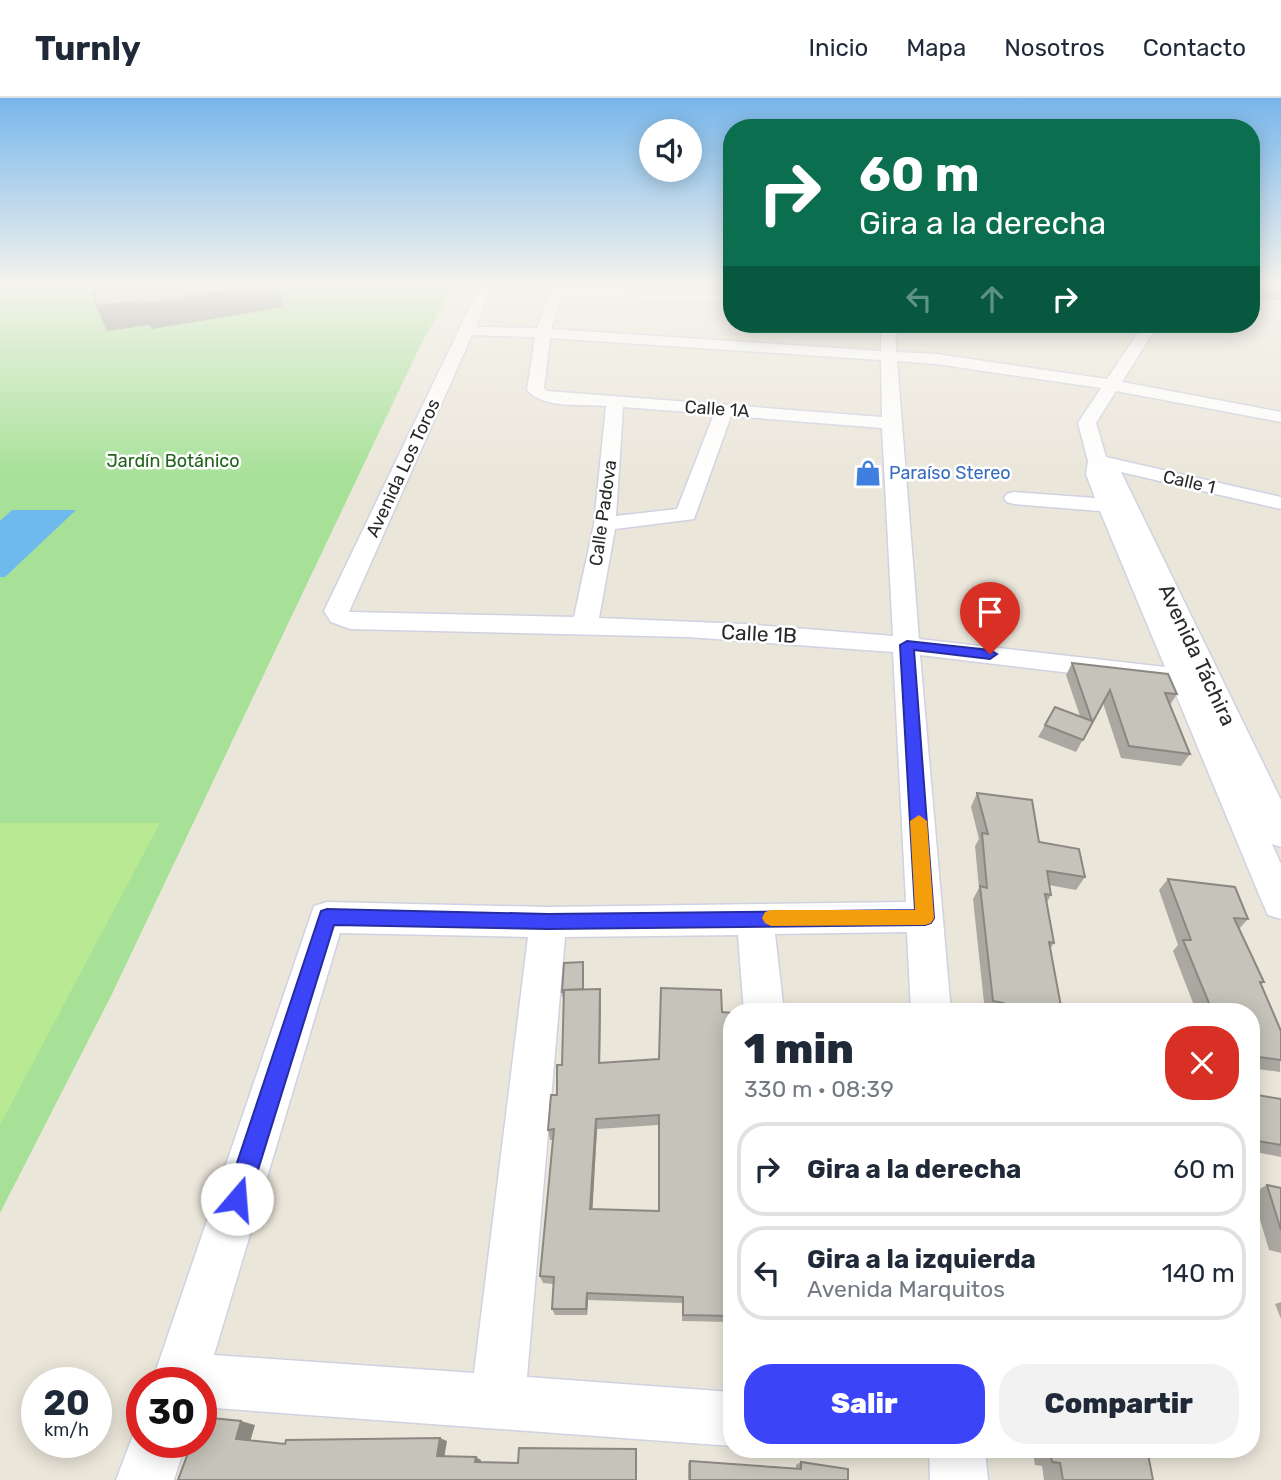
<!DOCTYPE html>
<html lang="es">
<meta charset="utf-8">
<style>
body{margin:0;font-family:Rubik,sans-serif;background:#f2f2f3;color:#1f2937;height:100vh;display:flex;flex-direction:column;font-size:26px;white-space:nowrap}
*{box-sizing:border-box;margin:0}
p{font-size:23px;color:#747a83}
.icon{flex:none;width:38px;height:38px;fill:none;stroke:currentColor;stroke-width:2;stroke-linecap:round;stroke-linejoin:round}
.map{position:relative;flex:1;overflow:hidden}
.details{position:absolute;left:723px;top:905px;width:537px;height:455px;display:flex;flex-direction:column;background:#fff;border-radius:28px;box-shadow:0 4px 18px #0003}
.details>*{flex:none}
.guide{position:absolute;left:723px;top:21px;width:537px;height:214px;border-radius:28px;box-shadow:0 4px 18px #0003;background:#0b6e4f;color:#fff;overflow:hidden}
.fabs{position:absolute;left:639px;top:21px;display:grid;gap:14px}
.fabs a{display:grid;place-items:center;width:63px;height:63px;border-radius:50%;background:#fff;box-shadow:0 4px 18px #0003;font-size:35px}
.speed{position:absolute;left:21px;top:1269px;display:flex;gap:14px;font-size:35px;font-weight:700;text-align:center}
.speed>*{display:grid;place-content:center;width:91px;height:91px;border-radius:50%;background:#fff;box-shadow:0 4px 18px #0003;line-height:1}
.speed small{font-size:18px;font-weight:400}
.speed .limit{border:10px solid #d22;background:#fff;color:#111}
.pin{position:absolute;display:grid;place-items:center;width:60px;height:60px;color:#fff;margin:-72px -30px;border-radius:50% 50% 50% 0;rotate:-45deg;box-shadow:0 0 7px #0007}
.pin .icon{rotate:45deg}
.me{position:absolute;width:77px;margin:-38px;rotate:18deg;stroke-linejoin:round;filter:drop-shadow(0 0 5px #0008)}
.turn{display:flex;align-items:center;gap:24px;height:147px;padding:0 21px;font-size:32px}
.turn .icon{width:91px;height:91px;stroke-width:2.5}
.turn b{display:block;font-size:49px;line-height:60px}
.lanes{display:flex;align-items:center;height:66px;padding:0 21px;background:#0003;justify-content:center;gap:35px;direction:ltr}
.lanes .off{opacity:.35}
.round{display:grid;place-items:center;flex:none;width:74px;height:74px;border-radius:28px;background:#f2f2f3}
.head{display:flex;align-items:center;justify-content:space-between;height:119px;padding:0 21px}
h1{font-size:42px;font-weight:800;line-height:52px}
.action{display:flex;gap:14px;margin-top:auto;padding:14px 21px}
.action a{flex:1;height:80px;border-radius:28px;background:#3b45f7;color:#fff;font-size:28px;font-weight:800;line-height:80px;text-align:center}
.action a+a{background:#f2f2f3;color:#1f2937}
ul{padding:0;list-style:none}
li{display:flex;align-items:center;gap:21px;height:94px;margin:0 14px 10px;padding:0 7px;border:4px solid #e0e1e3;border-radius:28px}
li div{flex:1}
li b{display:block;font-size:26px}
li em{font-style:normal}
header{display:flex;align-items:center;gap:42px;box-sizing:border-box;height:98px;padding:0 35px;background:#fff;border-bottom:2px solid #e0e1e3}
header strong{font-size:33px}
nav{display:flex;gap:38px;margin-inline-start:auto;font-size:24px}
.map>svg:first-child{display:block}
.green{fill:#a6e197}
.pitch{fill:#b9e993}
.water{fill:#6ebaed}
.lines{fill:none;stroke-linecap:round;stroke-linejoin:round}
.street-casing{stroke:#d0d1e2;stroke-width:3}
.street{fill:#fff;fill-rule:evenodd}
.wall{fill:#aaa8a0;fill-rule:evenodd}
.shaded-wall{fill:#8b8882}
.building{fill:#c6c3ba;stroke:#8b8882;stroke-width:2;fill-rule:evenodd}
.route{fill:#3b45f7;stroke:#262da1;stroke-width:2}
.slow{fill:#f59e0b}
.labels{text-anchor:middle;stroke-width:5;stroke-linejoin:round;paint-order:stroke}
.far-street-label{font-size:18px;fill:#292929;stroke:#fff}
.far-park-label{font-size:18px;fill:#20641a;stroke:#fff}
.far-shop-label{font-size:18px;fill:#366cbe;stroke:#fff;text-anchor:start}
.street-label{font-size:21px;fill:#292929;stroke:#fff}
</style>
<header>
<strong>Turnly</strong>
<nav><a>Inicio</a><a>Mapa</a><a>Nosotros</a><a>Contacto</a></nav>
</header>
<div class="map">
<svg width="1281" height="1382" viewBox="0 0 1281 1382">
<rect width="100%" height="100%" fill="#ebe6da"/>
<path class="green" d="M0 188H454L422 244 111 898 0 1115Z"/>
<path class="pitch" d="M0 725H160L0 1027Z"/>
<path class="water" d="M12 412H76L5 479H0V423Z"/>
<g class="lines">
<g class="street-casing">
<path id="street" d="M480 188H492L476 229 537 230 552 188 722 197 729 201 727 204 562 197 551 231 881 253V226H895L896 254 936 256 1107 281 1144 226H1158L1122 284 1281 314V324L1116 293 1096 325 1106 359 1281 399V411L1121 374 1281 702V749L1272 746 1281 766V821L1268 817 1263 806 1172 587 920 557 951 914H911L907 834 775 836 784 914H744L738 837 565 839 527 1279 732 1294V1348L201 1309V1284H152L314 808 327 804 548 809 906 804 893 554 688 539 350 531 331 524 324 513ZM472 237 535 239 527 292C542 311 583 306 606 308L594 426 574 519 349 514ZM550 240 881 262 882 319 547 293 544 290ZM897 263 936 266 1101 290 1078 325 1088 363 1086 376 1095 400 1014 394 1007 396 1004 400 1007 404 1014 406 1100 413 1165 569 919 541ZM623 309 714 316 677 411 616 418ZM731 318 882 330 893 538 744 526 599 520 615 431 694 421ZM340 835 528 839 474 1275 214 1257Z
M142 1323V1344H186L174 1382H116L138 1324Z
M929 1351H985L988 1382H930Z"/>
</g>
<use href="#street" class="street"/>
</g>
<path class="wall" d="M1251 188H1281V203L1251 199Z
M1072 565 1177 596 1170 607 1190 656 1181 668 1121 660 1103 605 1076 654 1038 639 1045 627 1080 618 1066 577Z
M977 695 1085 779 1076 792 1049 787 1051 797 1047 804 1054 845 1050 851 1062 914H985L973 801 979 790 975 748 979 741 971 709Z
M1168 781 1248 821 1239 831 1264 884 1261 887 1281 933 1280 974 1251 970V914H1191L1195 910 1173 853 1178 847 1159 792Z
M583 864 584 891H600V965L659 961 722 914 732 915V1011H730L732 1025V1224L682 1223V1205L588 1202 587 1217H555L552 1211 554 1186 543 1185 540 1178 553 1042H550L548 1032 557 997 562 967 564 899H562V894ZM658 1027 659 1113 592 1111 597 1031Z
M1251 996 1281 1001V1059L1251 1053Z
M1267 1087 1281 1090V1155L1269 1152 1252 1095Z
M1281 1204V1221L1275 1206Z
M1032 1351H1147L1153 1382H1044L1042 1368 1035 1367Z
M690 1363 796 1370V1367L801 1364 848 1382H688V1365Z"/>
<path class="shaded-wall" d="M261 188H278L284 209 152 231 150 227 107 233 96 208Z
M600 891 601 903 600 976 599 965Z
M596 1021 597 1031 592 1120 590 1111Z
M587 1195 588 1202 587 1217 586 1211Z
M241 1323 255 1327 250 1344 236 1341Z
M440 1340 447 1343 444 1361 437 1358Z
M476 1359 481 1362V1367L475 1364Z"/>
<path class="building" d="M94 188H261L142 206 141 203 96 208Z
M1072 565 1168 576 1177 596 1165 595 1190 656 1129 648 1110 592 1083 642 1045 627 1055 609 1092 623Z
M977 695 1032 702 1039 744 1079 751 1085 779 1047 773 1051 797 1045 796 1054 845 1049 844 1062 914H1005L1004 905 993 903 980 788 987 790 982 735 988 736Z
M1168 781 1235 789 1248 821 1234 820 1264 884H1260L1281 933V962L1251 958V914H1199L1197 908 1211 910 1183 842H1191Z
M583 864V891L564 892V894H562L564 865Z
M661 890 721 892 722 914 732 915V1000H730L732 1025V1218L683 1217V1199L587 1195 586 1211H552L554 1179 540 1178 554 1031 548 1032 551 997H557V967H562L564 892 600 891 599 965 659 961ZM659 1017V1113L590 1111 596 1021Z
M1251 996 1281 1001V1047L1258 1043 1251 1023Z
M1267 1087 1281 1090V1132Z
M201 1319 241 1323 236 1341 285 1346 286 1342 440 1340 437 1358 476 1359 475 1364 518 1365 519 1350 636 1351V1382H178L192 1344H201Z
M1050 1351H1147L1153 1382H1063L1060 1365 1052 1364Z
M690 1363 801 1371V1364L848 1371V1382H690Z"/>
<linearGradient id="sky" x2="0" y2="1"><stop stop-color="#77b6ea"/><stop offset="0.49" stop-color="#f6f4ee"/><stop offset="1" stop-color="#f6f4ee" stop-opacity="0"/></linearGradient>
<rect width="1281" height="381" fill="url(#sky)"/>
<path class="route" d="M907 543 990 552 997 556 990 561 914 552 934 820 931 825 925 827 548 831 334 827 249 1101 246 1109 237 1113 229 1109 225 1101 321 813 327 811 548 816 915 812 900 547Z"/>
<path class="slow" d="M919 717 927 723 934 820 931 825 925 827 771 828 765 825 762 820 765 814 771 812H915L910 723Z"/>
<defs>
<g id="shop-bare" transform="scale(2.1)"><path d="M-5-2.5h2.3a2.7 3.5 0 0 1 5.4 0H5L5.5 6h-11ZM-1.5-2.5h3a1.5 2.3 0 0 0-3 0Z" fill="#3f7fe0" stroke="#fff" stroke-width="2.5" paint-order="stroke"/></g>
</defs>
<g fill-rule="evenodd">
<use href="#shop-bare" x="868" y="375"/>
</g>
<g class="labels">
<g class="far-street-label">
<text transform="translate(717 311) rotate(4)" y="6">Calle 1A</text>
<text transform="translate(403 370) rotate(-65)" y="6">Avenida Los Toros</text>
<text transform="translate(1189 384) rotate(13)" y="6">Calle 1</text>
<text transform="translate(603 415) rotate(-82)" y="6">Calle Padova</text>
</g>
<g class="far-park-label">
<text x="173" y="369">Jardín Botánico</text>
</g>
<g class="far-shop-label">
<text x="889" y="381">Paraíso Stereo</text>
</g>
<g class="street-label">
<text transform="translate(759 536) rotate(3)" y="7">Calle 1B</text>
<text transform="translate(1197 557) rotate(65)" y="7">Avenida Táchira</text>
</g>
</g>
</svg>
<div class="fabs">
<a><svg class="icon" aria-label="sound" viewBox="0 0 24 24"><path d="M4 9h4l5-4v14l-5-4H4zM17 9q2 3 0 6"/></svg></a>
</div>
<div class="speed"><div>20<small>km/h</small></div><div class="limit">30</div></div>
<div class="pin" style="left:990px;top:556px;background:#d93025"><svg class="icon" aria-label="arrive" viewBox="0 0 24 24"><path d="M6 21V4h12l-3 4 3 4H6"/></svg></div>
<svg class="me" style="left:237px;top:1101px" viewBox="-20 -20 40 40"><circle r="19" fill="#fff"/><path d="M0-13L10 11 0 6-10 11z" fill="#3b45f7"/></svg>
<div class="guide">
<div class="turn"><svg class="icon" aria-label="right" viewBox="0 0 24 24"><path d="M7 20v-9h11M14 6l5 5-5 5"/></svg><div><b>60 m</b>Gira a la derecha</div></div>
<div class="lanes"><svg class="icon off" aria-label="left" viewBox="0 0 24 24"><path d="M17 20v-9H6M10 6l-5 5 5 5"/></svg><svg class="icon off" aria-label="ahead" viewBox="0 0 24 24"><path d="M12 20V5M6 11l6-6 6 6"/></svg><svg class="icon" aria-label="right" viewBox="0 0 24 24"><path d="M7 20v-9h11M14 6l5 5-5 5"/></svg></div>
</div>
<section class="details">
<div class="head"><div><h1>1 min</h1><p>330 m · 08:39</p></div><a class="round" style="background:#d93025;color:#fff"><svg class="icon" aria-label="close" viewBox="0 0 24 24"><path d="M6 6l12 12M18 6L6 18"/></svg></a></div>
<ul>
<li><svg class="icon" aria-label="right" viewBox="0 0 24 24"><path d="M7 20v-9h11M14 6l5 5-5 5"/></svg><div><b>Gira a la derecha</b></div><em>60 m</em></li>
<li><svg class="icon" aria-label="left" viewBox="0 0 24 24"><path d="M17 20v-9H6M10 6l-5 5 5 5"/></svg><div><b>Gira a la izquierda</b><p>Avenida Marquitos</p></div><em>140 m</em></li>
</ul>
<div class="action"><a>Salir</a><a>Compartir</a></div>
</section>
</div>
